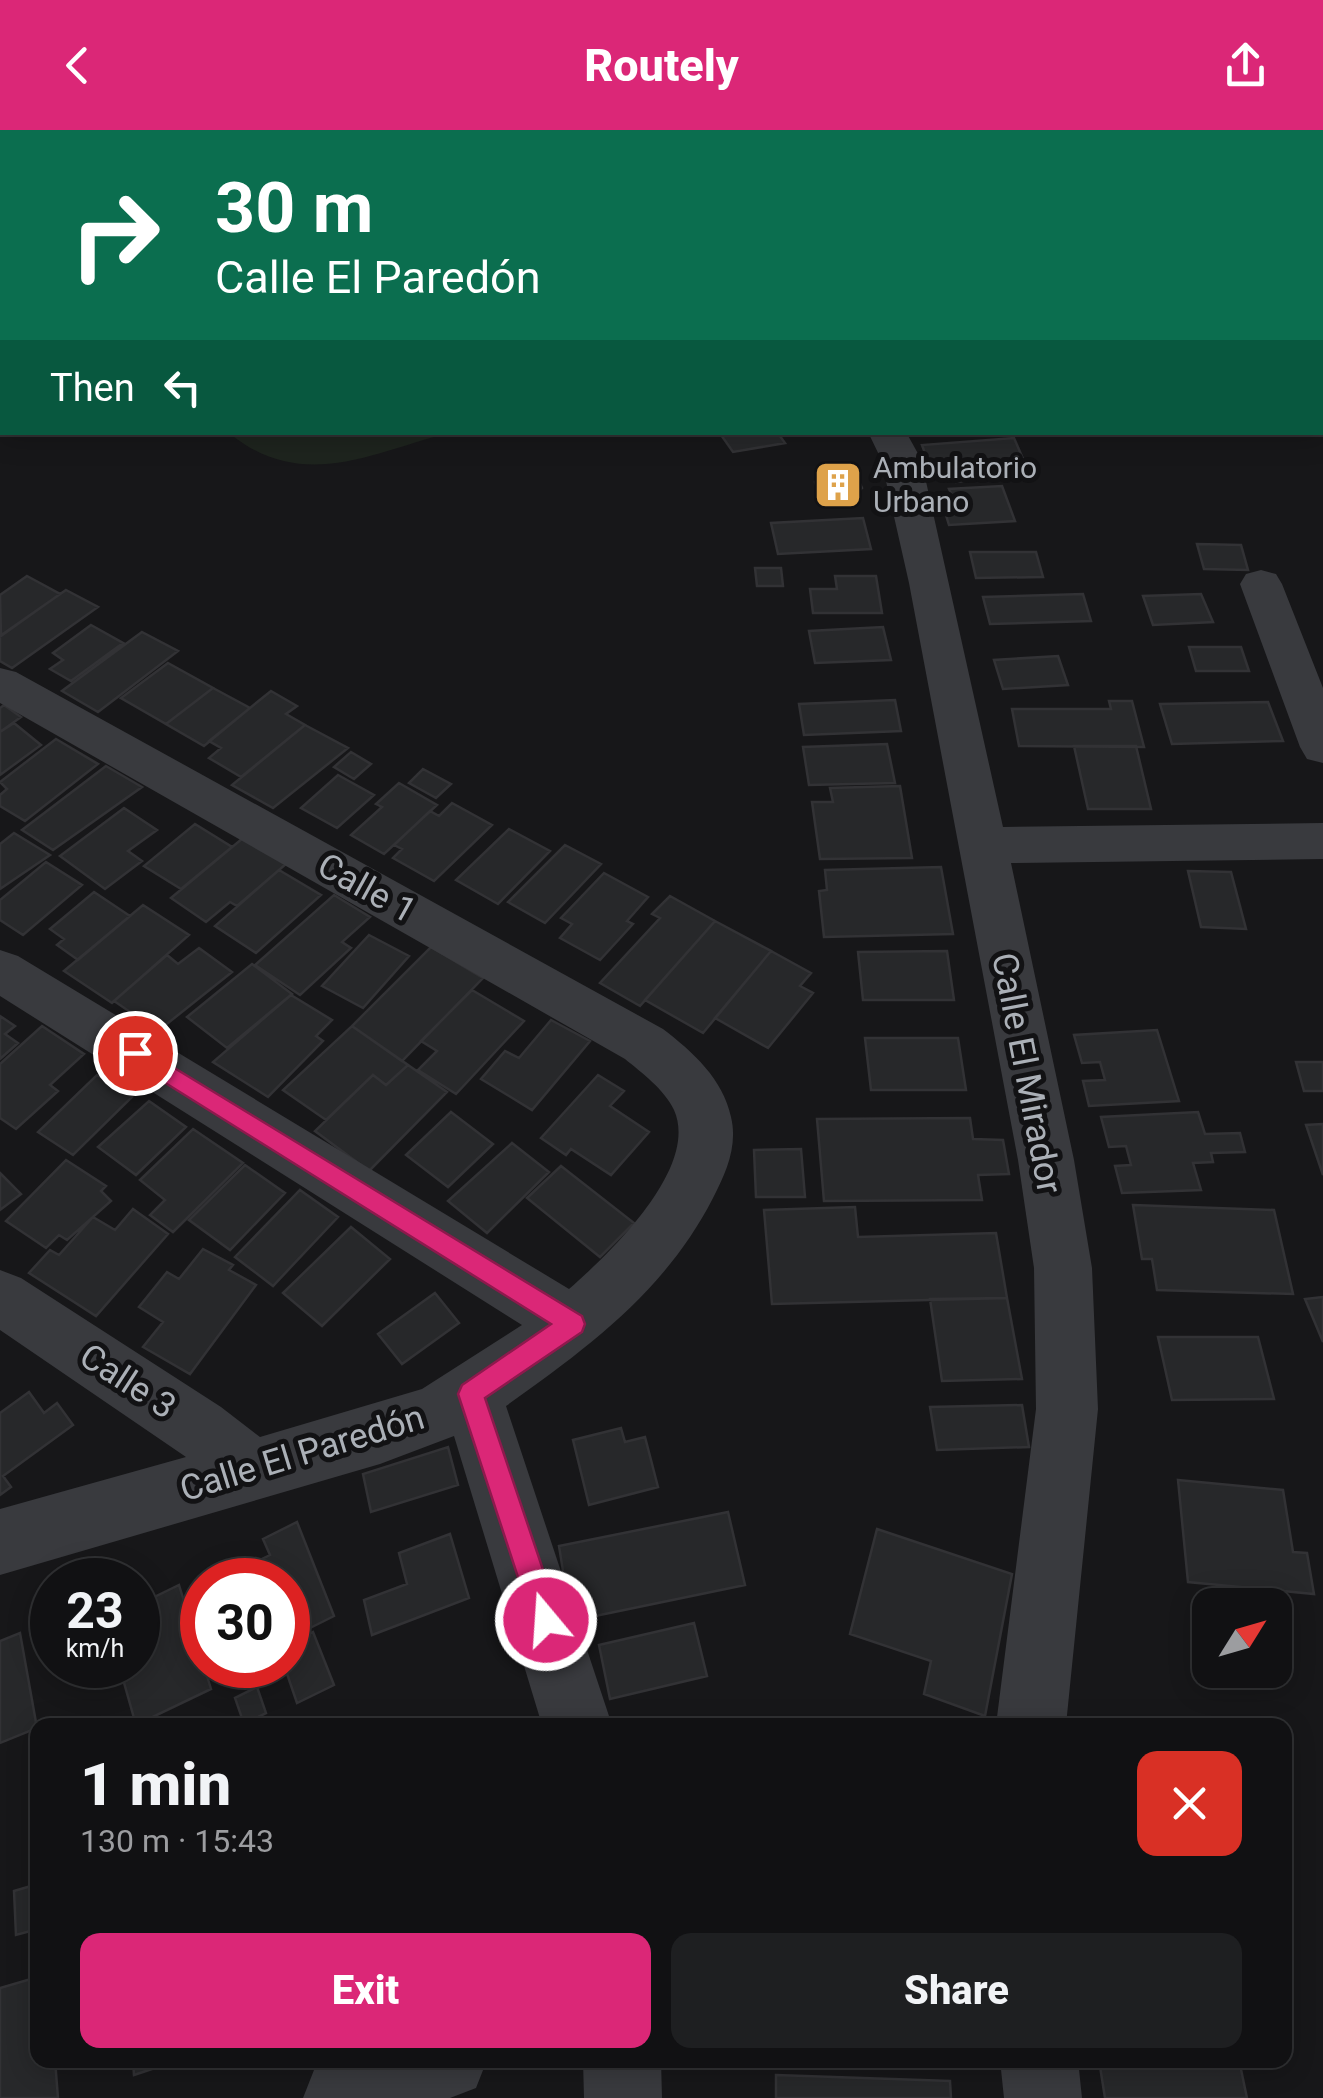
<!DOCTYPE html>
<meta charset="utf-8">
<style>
body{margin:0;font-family:Roboto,sans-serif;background:#1e1f21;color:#f1f3f6;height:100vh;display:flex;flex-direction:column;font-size:38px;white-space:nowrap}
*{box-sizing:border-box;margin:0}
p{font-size:32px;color:#9c9da0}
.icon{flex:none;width:55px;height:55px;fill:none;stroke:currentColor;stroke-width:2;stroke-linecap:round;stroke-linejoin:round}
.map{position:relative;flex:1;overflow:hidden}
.details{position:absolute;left:30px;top:1588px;width:1262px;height:350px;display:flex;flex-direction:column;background:#111113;border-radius:20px;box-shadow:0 5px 25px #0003,0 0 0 2px #303133}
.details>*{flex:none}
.top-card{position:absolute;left:0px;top:0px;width:1325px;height:305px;box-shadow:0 5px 25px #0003,0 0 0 2px #303133;background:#0b6e4f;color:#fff;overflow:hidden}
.needle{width:65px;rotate:53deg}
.tools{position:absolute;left:1192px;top:1458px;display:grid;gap:20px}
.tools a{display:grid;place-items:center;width:100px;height:100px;border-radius:20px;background:#111113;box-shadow:0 5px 25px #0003,0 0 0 2px #303133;font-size:50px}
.speed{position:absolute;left:30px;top:1428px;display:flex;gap:20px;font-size:50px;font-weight:700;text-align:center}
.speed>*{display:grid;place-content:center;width:130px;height:130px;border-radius:50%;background:#111113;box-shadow:0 5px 25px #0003,0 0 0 2px #303133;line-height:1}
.speed small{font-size:25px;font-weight:400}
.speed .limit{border:15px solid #d22;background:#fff;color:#111}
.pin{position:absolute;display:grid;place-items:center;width:85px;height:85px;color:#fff;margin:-42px;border:5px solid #fff;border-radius:50%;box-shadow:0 2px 10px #0007}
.me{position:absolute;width:110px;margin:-55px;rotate:342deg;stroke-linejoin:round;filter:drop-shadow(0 0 8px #0008)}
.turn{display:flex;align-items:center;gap:35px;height:210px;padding:0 50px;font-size:45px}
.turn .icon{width:130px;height:130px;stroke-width:2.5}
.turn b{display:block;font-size:70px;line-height:85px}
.then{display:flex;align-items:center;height:95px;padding:0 50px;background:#0003;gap:20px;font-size:38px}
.round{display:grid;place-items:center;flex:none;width:105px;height:105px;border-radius:20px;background:#1e1f21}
.overview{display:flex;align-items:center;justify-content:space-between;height:170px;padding:0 50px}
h1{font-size:60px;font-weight:800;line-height:75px}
.primary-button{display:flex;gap:20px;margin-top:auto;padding:20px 50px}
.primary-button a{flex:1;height:115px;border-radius:20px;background:#db2777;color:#fff;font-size:40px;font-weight:800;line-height:115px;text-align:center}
.primary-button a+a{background:#1e1f21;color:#f1f3f6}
header{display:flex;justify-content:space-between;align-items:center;height:130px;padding:0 50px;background:#db2777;color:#fff;font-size:45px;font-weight:800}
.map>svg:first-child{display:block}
.green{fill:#1e241e}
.building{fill:#27282a;stroke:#323235;stroke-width:2.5}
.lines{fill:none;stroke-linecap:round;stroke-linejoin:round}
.minor{fill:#393a3e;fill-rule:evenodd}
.route{fill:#db2777;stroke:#8e194d;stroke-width:2.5}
.labels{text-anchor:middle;stroke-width:10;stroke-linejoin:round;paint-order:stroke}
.far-poi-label{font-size:30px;fill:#abb0b7;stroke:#121214;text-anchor:start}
.street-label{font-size:35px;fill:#abb0b7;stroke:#121214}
</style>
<header><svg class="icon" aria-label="back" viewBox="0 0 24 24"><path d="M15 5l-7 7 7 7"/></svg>Routely<svg class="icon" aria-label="share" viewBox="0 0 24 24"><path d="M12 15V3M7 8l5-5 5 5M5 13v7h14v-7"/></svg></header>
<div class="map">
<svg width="1323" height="1968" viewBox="0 0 1323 1968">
<rect width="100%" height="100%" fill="#171719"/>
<path class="green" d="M229 303H448C369 324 301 362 229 303Z"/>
<path class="building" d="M719 302H777L785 313 733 322Z
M1014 308 1024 331 930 337 922 315Z
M990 335 997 347 956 352 949 340Z
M841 341 857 347 862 358 853 367 835 369 819 363 815 352 824 343Z
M1002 356 1015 391 949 395 941 369 953 368 949 359Z
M863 388 871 419 778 424 771 393Z
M1197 414 1241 415 1248 440 1204 439Z
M970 422H1036L1043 447 976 448Z
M755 438H781L783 456H757Z
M27 446 60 464 1 506 0 465Z
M835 446H876L882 483H813L810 459H837Z
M66 460 98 477 12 538 0 531V506Z
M1083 464 1091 491 990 494 983 467Z
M1201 464 1213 492 1153 495 1143 466Z
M91 495 123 513 71 551 50 539 63 530 53 523Z
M883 497 891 530 815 533 809 501Z
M142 502 178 521 98 582 62 561Z
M1189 517H1241L1249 541H1196Z
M1058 526 1068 555 1003 559 994 530Z
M168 533 213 558 166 594 121 568Z
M213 558 250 578 204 616 166 594Z
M271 561 297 576 286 584 305 595 241 647 209 628 221 618 209 611Z
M895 570 901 601 804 605 799 574Z
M1109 571H1132L1144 617 1019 616 1012 579H1111Z
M1268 572 1283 611 1172 614 1160 574Z
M4 575 21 587 0 602V578Z
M14 593 41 615 0 645V602Z
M305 595 348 618 273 678 232 655Z
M56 609 98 634 25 691 0 676V665L7 659 0 652Z
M887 614 895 653 809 655 803 617Z
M1074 616H1136L1151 679H1088Z
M351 622 371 634 354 649 334 637Z
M106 636 142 657 53 720 22 700Z
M423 639 451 654 436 668 409 653Z
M338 645 374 665 337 698 301 678Z
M399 653 437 675 384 724 351 705 382 677 376 674Z
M900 656 912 728 820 729 812 672H833L830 658Z
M452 673 492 695 434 751 393 728 402 719 394 715 430 681 439 686Z
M124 678 157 700 128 721 142 731 105 759 60 726Z
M195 694 232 717 181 759 144 736Z
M509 699 550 721 498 774 456 750Z
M14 703 50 725 0 759V714Z
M243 708 286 734 237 776 230 772 206 792 171 768Z
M565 715 601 734 545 793 508 772Z
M46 732 82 755 23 805 0 790V770Z
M941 737 953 804 824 807 819 761 827 760 825 740Z
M279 740 321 765 256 823 215 796Z
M1188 741 1231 742 1246 799 1201 797Z
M604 743 648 767 627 791 633 794 600 830 560 808 572 794 561 788Z
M94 762 130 786 78 830 57 815 64 809 50 799Z
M334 765 370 787 342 812 351 818 300 865 255 835Z
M670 766 715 791 640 876 600 853 660 788 652 784Z
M143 775 189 805 112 873 64 841Z
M715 791 771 821 703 903 645 870Z
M369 805 409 826 363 878 322 856Z
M431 817 483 848 402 931 352 896Z
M199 818 232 842 158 901 114 871 167 825 178 834Z
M771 821 811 843 800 856 813 863 768 918 715 888Z
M947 821 954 870H863L858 822Z
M252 834 292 864 227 918 187 887Z
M472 860 524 891 456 964 418 940 437 921 421 911Z
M291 865 332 890 316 906 323 911 268 967 213 932Z
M0 886 15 896 5 904 18 913 0 929Z
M551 890 590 911 532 980 481 949 505 921 519 928Z
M42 896 84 924 50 955 58 961 16 999 0 988V934Z
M352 896 408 935 386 955 373 945 326 990 283 960Z
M1157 900 1179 971 1089 976 1083 951 1105 950 1100 932 1082 933 1074 905Z
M865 908H958L966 960H871Z
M1296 932H1323V961H1304Z
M408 935 447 962 369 1041 315 1001 373 945 386 955Z
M97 945 132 967 73 1025 38 1002Z
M598 945 624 961 610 976 649 1002 611 1045 571 1019 566 1025 541 1008Z
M149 971 186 997 136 1045 98 1017Z
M451 982 493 1014 448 1057 406 1025Z
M1198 982 1205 1004 1240 1003 1245 1022 1211 1023 1213 1032 1193 1033 1201 1060 1122 1063 1115 1036 1131 1035 1126 1016 1109 1017 1101 987Z
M970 988 973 1009 1003 1010 1009 1044 978 1045 982 1070 824 1071 817 989Z
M1323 994V1045L1306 995Z
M193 999 243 1033 173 1102 150 1085 165 1070 140 1050Z
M512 1013 549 1042 487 1103 448 1071Z
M801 1019 805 1067H756L754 1020Z
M66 1030 106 1056 101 1061 111 1071 67 1110 59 1105 46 1118 6 1091Z
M245 1035 285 1063 230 1120 189 1090Z
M561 1036 634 1093 600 1127 527 1068Z
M0 1043 21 1064 0 1080Z
M300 1060 338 1087 273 1156 235 1127Z
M1133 1075 1274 1080 1293 1164 1157 1160 1152 1129H1142Z
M855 1077 858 1107 996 1103 1007 1168 772 1174 764 1080Z
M133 1079 168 1104 96 1186 29 1143 50 1120 59 1125 93 1087 115 1100Z
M351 1097 390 1129 322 1196 283 1163Z
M203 1119 233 1135 229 1140 256 1155 190 1244 143 1217 163 1192 139 1177 167 1142 179 1149Z
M435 1163 459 1193 402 1234 378 1204Z
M1323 1167V1212L1305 1169Z
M1007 1168 1022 1249 942 1251 930 1169Z
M1158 1207H1258L1274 1269 1172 1270Z
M29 1262 44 1283 57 1273 73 1295 3 1346 11 1357 0 1365V1283Z
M1022 1275 1029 1317 937 1320 930 1277Z
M621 1298 625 1312 645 1307 658 1357 589 1375 573 1310Z
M448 1317 458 1355 371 1382 363 1344Z
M1178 1350 1283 1360 1293 1422 1307 1423 1314 1464 1188 1452Z
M728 1382 745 1455 571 1491 559 1416Z
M297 1392 334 1486 288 1509V1450H219L270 1425 263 1409Z
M877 1399 1012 1444 985 1586 924 1564 931 1531 850 1504Z
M450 1404 469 1468 372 1505 364 1470 407 1454 399 1423Z
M179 1455 211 1559 136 1595 119 1535H138V1475Z
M694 1493 707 1546 610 1569 599 1515Z
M313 1502 334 1555 297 1573 284 1535H288V1515Z
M20 1503 37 1598 0 1613V1511Z
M257 1557 266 1583 244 1594 235 1568Z
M38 1754V1799L16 1805 14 1761Z
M38 1847V1930H55L58 1968H0V1858Z
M133 1930H179L134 1945Z
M1099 1930H1239L1247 1968H1105Z
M776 1945 950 1951 951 1968H776Z"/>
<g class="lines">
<path class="minor" d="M537 0H570L572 2H539Z
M1322 20H1323V40H1322Z
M2 70V90L0 91V71Z
M868 302H906L921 329 1003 697 1323 693V729L1011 733 1074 1030 1092 1138 1098 1279 1066 1595H996L1036 1279 1034 1138 1018 1030 909 453 881 329Z
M1261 440 1276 444 1282 454 1323 558V633L1307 629 1300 617 1240 454 1246 444Z
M0 538 16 542 663 899C693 922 723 949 731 987 738 1016 726 1043 713 1068 666 1160 589 1217 506 1276L612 1595H542L454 1306 380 1334 0 1445V1379L186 1327 0 1200V1140L21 1148 221 1277 260 1307 422 1259 522 1195 0 866V820L18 826 569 1159C608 1125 700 1038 674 980 664 959 642 943 625 929L0 573Z
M338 1930H487L476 1958 450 1968H303L314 1940Z
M583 1930H661L662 1968H584Z
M1000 1930H1078L1082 1968H1004Z"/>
</g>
<path class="route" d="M135 914 582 1186 585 1194 582 1202 485 1268 560 1490 556 1500 546 1504 536 1500 532 1490 458 1264 462 1255 551 1194 127 929 124 923Z"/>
<defs>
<g id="building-square" transform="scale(2.5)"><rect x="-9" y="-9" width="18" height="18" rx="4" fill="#dea24a" stroke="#121214"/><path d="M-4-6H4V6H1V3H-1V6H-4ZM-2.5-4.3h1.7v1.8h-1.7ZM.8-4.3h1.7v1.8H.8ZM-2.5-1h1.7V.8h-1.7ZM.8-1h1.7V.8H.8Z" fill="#fff"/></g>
</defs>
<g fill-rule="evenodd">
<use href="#building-square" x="838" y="355"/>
</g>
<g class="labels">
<g class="far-poi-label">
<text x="873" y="348">Ambulatorio<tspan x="873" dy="34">Urbano</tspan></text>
</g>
<g class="street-label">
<text transform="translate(367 758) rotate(29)" y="12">Calle 1</text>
<text transform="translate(1027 943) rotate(79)" y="12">Calle El Mirador</text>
<text transform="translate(128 1251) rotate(33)" y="12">Calle 3</text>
<text transform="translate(302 1323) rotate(-17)" y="12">Calle El Paredón</text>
</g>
</g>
</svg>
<div class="tools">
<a><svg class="needle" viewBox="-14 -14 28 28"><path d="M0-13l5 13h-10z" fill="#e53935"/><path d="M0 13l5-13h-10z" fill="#9c9da0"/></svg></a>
</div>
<div class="speed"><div>23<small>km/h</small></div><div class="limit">30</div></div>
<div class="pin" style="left:135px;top:923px;background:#d93025"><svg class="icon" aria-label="arrive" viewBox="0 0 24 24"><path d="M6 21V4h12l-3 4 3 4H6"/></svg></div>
<svg class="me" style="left:546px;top:1490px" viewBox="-20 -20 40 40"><circle r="17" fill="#db2777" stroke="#fff" stroke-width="3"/><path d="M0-11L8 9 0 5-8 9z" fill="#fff"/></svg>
<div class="top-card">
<div class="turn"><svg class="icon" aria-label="right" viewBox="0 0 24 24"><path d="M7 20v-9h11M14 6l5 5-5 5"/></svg><div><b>30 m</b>Calle El Paredón</div></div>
<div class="then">Then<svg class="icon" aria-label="left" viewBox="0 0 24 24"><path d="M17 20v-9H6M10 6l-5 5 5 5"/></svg></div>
</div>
<section class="details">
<div class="overview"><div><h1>1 min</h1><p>130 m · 15:43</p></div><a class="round" style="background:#d93025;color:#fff"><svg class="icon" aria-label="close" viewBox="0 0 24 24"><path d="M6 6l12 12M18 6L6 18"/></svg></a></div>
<div class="primary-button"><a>Exit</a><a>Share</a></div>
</section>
</div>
